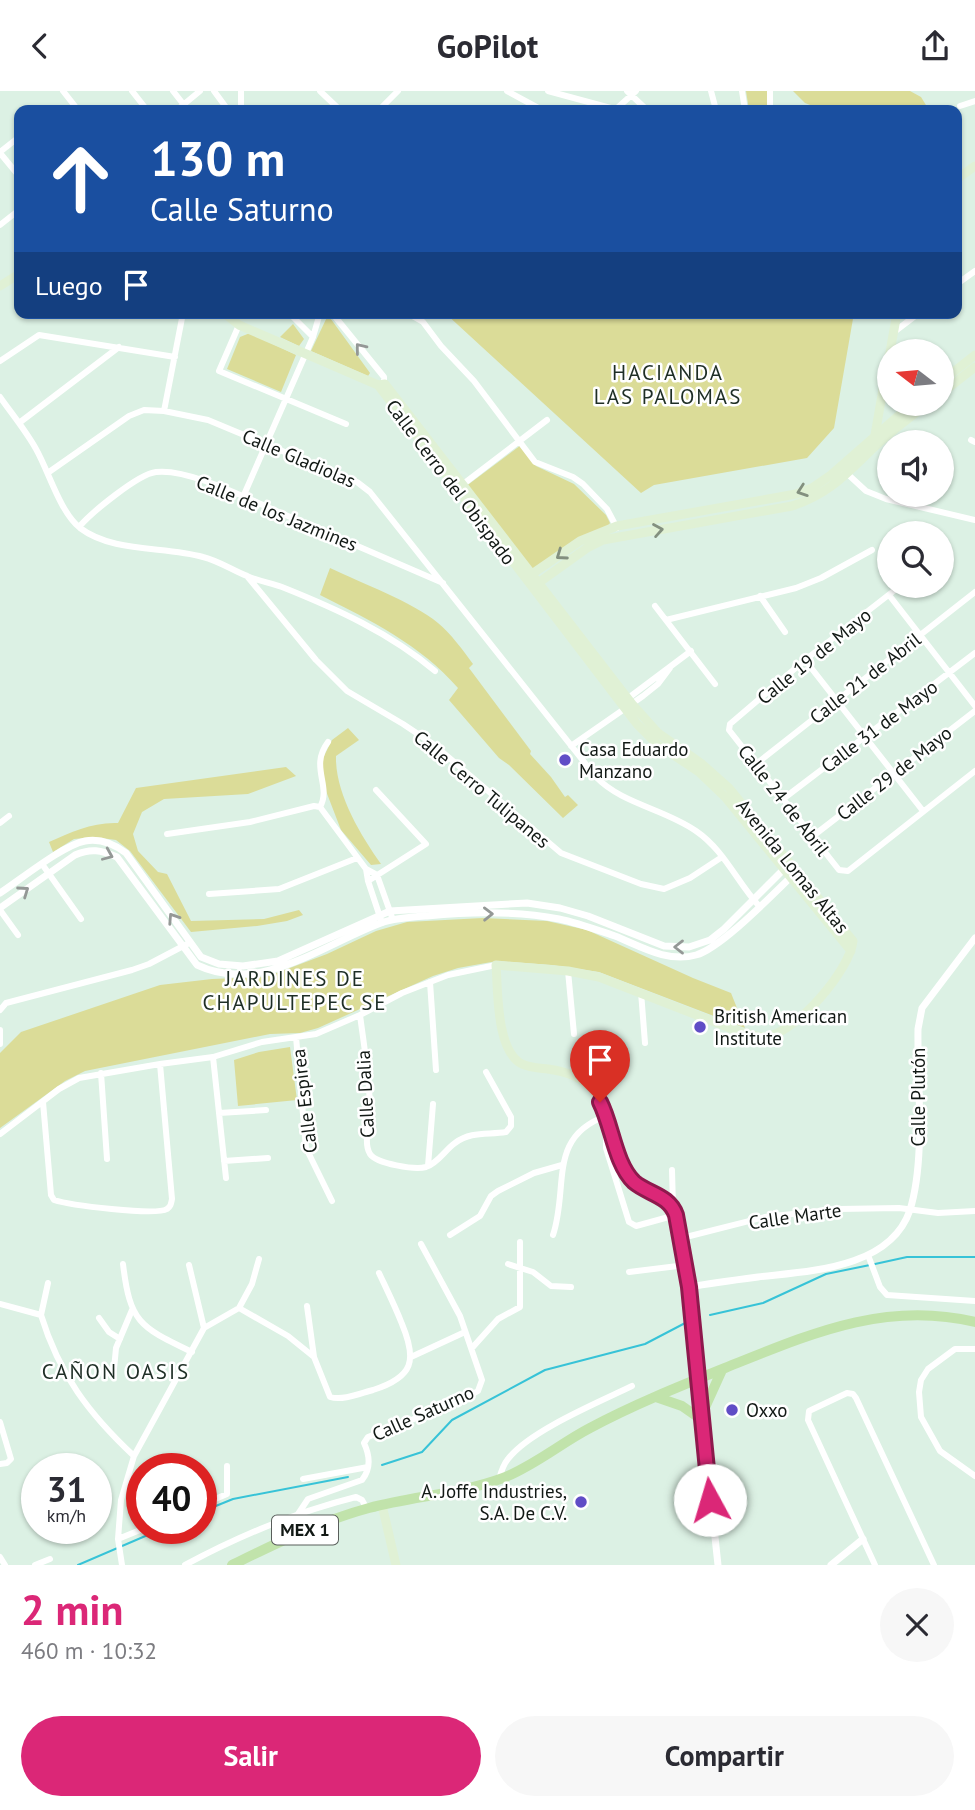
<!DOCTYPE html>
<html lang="es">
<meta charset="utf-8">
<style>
body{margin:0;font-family:"PT Sans",sans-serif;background:#f7f7f7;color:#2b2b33;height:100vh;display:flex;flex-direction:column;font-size:26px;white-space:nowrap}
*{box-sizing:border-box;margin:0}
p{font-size:23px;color:#7c7c81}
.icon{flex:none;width:38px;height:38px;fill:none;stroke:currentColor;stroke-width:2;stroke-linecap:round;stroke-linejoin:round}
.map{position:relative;height:1474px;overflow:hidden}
.sheet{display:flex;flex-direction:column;background:#fff;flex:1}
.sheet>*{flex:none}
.hud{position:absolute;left:14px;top:14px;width:948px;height:214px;border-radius:14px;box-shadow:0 2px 5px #0004;background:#1a4fa0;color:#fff;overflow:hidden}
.needle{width:46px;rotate:286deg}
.fabs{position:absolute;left:877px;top:248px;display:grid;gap:14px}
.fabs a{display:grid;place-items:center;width:77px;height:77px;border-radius:50%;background:#fff;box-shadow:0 2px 5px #0004;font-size:35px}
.speed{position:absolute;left:21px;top:1362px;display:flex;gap:14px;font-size:35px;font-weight:700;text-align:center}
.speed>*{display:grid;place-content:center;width:91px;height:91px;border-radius:50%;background:#fff;box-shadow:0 2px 5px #0004;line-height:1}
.speed small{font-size:18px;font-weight:400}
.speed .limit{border:10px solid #d22;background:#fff;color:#111}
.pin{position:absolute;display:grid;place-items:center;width:60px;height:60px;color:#fff;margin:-72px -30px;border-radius:50% 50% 50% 0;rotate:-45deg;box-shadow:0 0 7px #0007}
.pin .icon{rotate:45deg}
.me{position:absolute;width:77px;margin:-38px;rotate:354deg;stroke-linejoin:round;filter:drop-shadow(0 0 5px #0008)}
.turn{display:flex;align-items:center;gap:24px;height:147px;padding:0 21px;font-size:32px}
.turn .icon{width:91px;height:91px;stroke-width:2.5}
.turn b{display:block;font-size:49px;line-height:60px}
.then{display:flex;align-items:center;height:66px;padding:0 21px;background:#0003;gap:14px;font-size:26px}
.round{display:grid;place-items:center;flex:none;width:74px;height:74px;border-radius:37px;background:#f7f7f7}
.headline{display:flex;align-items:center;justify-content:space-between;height:119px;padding:0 21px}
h1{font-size:42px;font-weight:700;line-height:52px;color:#db2777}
.button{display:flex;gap:14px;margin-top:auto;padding:14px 21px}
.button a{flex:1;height:80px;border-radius:42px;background:#db2777;color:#fff;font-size:28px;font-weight:700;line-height:80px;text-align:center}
.button a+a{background:#f7f7f7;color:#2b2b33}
header{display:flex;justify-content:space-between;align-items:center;height:91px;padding:0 21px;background:#fff;font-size:32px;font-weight:700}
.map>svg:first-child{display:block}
.green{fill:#dbdc98}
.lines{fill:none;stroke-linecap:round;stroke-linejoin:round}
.stream{stroke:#37c3d7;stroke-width:2}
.minor{stroke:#fff;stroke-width:6}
.tertiary{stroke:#fff;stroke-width:7}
.secondary{stroke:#e0f1d5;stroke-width:9}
.primary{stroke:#c1e3ab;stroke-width:10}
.oneway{stroke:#949896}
.oneway2{stroke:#83907f}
.route-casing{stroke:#8e194d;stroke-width:18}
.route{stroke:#db2777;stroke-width:12}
.poi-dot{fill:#604dc6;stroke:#fff;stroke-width:2.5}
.labels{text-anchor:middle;stroke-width:5;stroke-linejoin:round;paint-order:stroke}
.shield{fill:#fff;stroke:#595e5b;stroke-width:2}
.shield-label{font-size:18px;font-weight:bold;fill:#121915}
.street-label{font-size:19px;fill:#121915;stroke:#fff}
.poi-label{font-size:19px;fill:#121915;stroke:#fff;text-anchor:start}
.neighbourhood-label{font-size:21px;letter-spacing:2px;fill:#1e2e25;stroke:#fff}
</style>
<header><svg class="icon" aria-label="back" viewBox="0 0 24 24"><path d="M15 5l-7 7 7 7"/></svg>GoPilot<svg class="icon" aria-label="share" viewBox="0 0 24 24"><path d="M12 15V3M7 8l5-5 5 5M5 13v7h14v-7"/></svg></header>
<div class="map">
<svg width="975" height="1474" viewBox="0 0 975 1474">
<rect width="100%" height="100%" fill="#dcf1e4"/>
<path class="green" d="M746 0H767V19H749Z
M793 0H910L921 6 929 19H823L805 12Z
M445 222H854L834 337 807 367 654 394 641 402Z
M328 224 370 282 368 285 311 260Z
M293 233 304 248 299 255 280 246Z
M250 242 296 264 281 301 227 278 240 246Z
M521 354 536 375 574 393 606 424 610 432 607 436 531 481 465 396Z
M330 477C361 492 413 511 438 532 451 543 463 559 473 573L469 577 531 660 530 663 551 686 565 706 568 704 578 714 563 727 509 674 499 667 449 609 458 597C421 554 370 529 320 504Z
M348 637 359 649 336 665C335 702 360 743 381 773L371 774 341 739 326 700 320 673 332 649Z
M286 676 296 685 248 703 164 708 142 721 133 743 138 760 158 781 167 783 191 830 264 828 299 819 303 824 287 830 257 835 191 841 130 760 116 749 94 746 74 748 53 761 49 751C72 741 92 731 118 732L136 697Z
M483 827 547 830 587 839 693 887 731 902 745 937 599 881 552 874 497 870 458 877 433 885 318 937 300 942 270 943 85 980 65 990 0 1037V962L21 941 160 894 212 888 266 886 327 863 376 840 407 831Z
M290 956 297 1009 238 1015 234 969 259 961Z"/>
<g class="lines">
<path class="stream" d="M875 1173 907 1166H975
M710 1224 763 1212 826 1183 870 1174
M382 1374 422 1361 452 1329 545 1279 645 1253 689 1230
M201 1421 233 1408 348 1386
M78 1474 164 1437"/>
<path class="minor" d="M63 0 78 19
M132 0 147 19
M173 0 184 14
M214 0 228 19
M320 0 340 19
M507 0 542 19
M548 0 618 19
M627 0 647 19
M711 0 716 19
M742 0 745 19
M770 0V19
M960 15 975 10
M177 19 200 0
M241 19V0
M379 19 398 0
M615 19 636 0
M0 61 19 46
M0 62 19 85
M0 134 19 119
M957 193 975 180
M289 222 313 246
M332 222 384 286V296
M407 222 423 231 441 255 474 290 535 371 573 386 583 393 607 418 617 437
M239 234 219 280 346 333
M894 241 919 222
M0 270 39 244 175 266
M0 306C12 323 26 340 36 358 49 381 60 421 80 437 113 462 165 455 203 466 219 470 232 479 247 485 258 490 271 492 282 496 337 518 390 542 435 580
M164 320 183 222
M19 332 119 256
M971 349 975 351
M840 376 866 400 886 408 975 429
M49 381 129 325 144 319 164 320 208 329 357 391 370 401 596 686C622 713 665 718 696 740 724 759 737 791 759 815
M462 394 547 329
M243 406 313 246 320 222
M79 436C91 422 138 383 156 381 189 377 250 409 281 422 335 445 389 469 443 492
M247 485 316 569 347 600 403 633 433 653 561 762 641 793 664 798 690 787 722 766
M900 495 805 569 730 633 729 639 839 779 848 780 975 680
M889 504 975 615
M760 505 785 541
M655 515 715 593
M666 529 796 497 821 487 872 459
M805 569 923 720
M627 608 691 560
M571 655 643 605 658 593 670 577
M756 673 975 501
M783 708 975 562
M320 716 366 778 377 784 393 829
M320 716C332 695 309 676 328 651
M0 732 9 725
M167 743 250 731 314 715 320 716
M813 745 975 620
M42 773 81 828
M366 778 368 790 382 832
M368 790 426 753 376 699
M209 803 279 798 357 767
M0 819 18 844
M568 880 574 943
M430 891 436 979
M641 901 645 952
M0 919 6 912 132 879 149 873 189 852
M360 924C364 955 370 989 370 1020 370 1033 363 1052 370 1063 377 1073 415 1079 426 1076 438 1072 445 1059 455 1052 471 1040 488 1044 506 1041L511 1035V1026L486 981
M0 939V953
M296 946 306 1057 332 1110
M213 966 226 1087
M101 982 107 1068
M43 1011 51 1104 54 1109C69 1114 155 1125 167 1118 171 1115 171 1113 172 1108L160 973
M219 1022 266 1019
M611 1040 606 1047V1057L629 1131 636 1135 676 1124
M0 1043 59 998 79 987 160 973 213 966 262 951 316 943 360 924 402 902 448 884 496 874
M224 1070 268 1067
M428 1075 433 1013
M672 1079 673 1116
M450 1144 480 1125 491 1105 498 1100 534 1082 562 1074
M553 1144C569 1096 547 1046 606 1025
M682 1147 765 1126 839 1118 899 1117 938 1122 975 1120
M868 1164 880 1196 887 1204 975 1210
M123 1173C130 1232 140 1236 192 1261
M508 1173 533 1181 551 1195 571 1196
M189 1174 204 1237
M629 1181 686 1174
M0 1213 41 1224C59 1283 89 1323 134 1365
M307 1215 314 1266
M239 1217 252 1193 259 1168
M41 1224 48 1192
M99 1227 109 1241 120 1248
M472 1257 498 1228 520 1216V1151
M975 1258H955L928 1278 921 1289 919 1301 921 1326 940 1360 975 1385
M411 1266 465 1241
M114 1278 116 1257 132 1219
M0 1331 11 1368 7 1372 0 1373
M303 1388 368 1376
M499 1388C501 1381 503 1374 508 1368 529 1340 599 1311 632 1295
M201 1414 227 1403V1375
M298 1423 308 1408 362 1389C371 1378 370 1365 364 1352L368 1346 462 1309 478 1300 482 1289 460 1225 421 1153
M118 1448 145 1437
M0 1466 5 1474
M35 1474 50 1468
M122 1474 118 1448 121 1409 134 1365 204 1237 239 1217 288 1245 314 1266 330 1306C343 1310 361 1302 373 1299 414 1286 417 1269 402 1233 395 1215 387 1199 379 1182
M185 1474C239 1445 296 1421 356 1406L362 1409 367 1418
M875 1474 808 1329 809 1320 847 1302 853 1303 856 1307 934 1474"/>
<path class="tertiary" d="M0 802C20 789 63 754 85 750 101 747 114 753 126 762L201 866 219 873 243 875 278 870 390 820 527 812 560 817 588 825 664 855 689 856 710 849 724 838 786 776
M0 817 75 764C91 757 101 759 117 766L197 874C260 904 322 854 381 832 395 827 412 826 427 825 468 821 519 820 559 828 578 832 597 839 615 845 640 855 667 872 696 864 721 857 772 804 793 784
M689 1196C712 1192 735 1189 758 1186 809 1180 890 1178 910 1119 926 1067 917 993 918 938L922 917 975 847
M698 1288 718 1474
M831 1474 863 1448"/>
<path class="secondary" d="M957 88 975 75
M0 195 19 183
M224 222 239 234 378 294 385 293 632 613 658 642 702 673 729 697 853 850C850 879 796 943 764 946 758 946 750 943 743 942L599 886 568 880 496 874C498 899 496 960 522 973 530 977 540 977 548 978 566 981 578 984 591 997 611 1018 613 1054 626 1080 637 1099 660 1099 672 1115 688 1137 696 1255 698 1288
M890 261 897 222
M942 290 975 264
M378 294 637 633 657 653 699 681 725 706 851 860
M942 302 975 276
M875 344 889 264
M529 485 580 450 617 435 796 403 812 397 831 384 912 313
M534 495 587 457 603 449 792 415C833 402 850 378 880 351 895 337 911 326 927 313
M382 1414 396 1474"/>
<path class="primary" d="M656 1306 682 1315 702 1329
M702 1323 722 1279
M232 1474C277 1452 321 1430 369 1417 413 1405 460 1403 503 1387 534 1375 561 1352 590 1337 633 1314 680 1295 725 1277 808 1244 884 1209 975 1231"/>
</g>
<defs><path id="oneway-chevron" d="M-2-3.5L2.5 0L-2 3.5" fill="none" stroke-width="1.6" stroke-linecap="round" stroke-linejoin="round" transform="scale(1.75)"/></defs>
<g class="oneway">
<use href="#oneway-chevron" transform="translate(360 257) rotate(-129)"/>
<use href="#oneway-chevron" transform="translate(108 764) rotate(23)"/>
<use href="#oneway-chevron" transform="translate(24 800) rotate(-35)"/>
<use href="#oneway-chevron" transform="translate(488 823) rotate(-1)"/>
<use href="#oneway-chevron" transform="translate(173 827) rotate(-123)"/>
<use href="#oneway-chevron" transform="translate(679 856) rotate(180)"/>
</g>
<g class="oneway2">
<use href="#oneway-chevron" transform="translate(802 400) rotate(161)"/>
<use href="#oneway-chevron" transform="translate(658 439) rotate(-10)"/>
<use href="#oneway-chevron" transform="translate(561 464) rotate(145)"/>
</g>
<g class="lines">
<g class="route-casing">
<path id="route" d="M600 1011C612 1034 615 1073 634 1091 648 1103 669 1104 676 1124L689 1196 710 1409"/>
</g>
<use href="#route" class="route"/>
</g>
<g class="poi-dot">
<circle cx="565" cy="669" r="7"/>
<circle cx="700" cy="936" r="7"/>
<circle cx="732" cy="1319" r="7"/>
<circle cx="581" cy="1411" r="7"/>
</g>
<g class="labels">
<rect class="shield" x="272" y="1424.5" width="66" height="29" rx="5"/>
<g class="shield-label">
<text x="305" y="1445">MEX 1</text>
</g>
<g class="street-label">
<text transform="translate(299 367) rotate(23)" y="7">Calle Gladiolas</text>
<text transform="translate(451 391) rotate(53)" y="7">Calle Cerro del Obispado</text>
<text transform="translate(277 422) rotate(22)" y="7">Calle de los Jazmines</text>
<text transform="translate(814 565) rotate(-39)" y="7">Calle 19 de Mayo</text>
<text transform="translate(865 587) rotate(-38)" y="7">Calle 21 de Abril</text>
<text transform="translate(879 635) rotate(-37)" y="7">Calle 31 de Mayo</text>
<text transform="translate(894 682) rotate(-38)" y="7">Calle 29 de Mayo</text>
<text transform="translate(482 698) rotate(40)" y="7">Calle Cerro Tulipanes</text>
<text transform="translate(784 709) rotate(52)" y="7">Calle 24 de Abril</text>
<text transform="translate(793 775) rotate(51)" y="7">Avenida Lomas Altas</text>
<text transform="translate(365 1003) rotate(-93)" y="7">Calle Dalia</text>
<text transform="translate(918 1006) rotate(-90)" y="7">Calle Plutón</text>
<text transform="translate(304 1010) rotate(-97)" y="7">Calle Espirea</text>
<text transform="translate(795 1125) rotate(-8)" y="7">Calle Marte</text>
<text transform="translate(423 1322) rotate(-24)" y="7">Calle Saturno</text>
</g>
<g class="poi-label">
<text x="579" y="665">Casa Eduardo<tspan x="579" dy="22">Manzano</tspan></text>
<text x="714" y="932">British American<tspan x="714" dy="22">Institute</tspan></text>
<text x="746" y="1326">Oxxo</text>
<text x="567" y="1407" text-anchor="end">A. Joffe Industries,<tspan x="567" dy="22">S.A. De C.V.</tspan></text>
</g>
<g class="neighbourhood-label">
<text x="668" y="289">HACIANDA<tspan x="668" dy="24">LAS PALOMAS</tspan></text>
<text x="295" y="895">JARDINES DE<tspan x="295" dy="24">CHAPULTEPEC SE</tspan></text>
<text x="116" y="1288">CAÑON OASIS</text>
</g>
</g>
</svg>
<div class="fabs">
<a><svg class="needle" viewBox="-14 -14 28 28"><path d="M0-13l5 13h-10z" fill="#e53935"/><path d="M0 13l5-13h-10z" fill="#7c7c81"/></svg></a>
<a><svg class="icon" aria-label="sound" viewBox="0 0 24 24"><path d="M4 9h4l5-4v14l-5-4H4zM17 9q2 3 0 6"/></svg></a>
<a><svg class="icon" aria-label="search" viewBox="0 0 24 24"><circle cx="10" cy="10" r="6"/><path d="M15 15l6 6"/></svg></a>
</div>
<div class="speed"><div>31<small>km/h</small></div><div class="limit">40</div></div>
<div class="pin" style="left:600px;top:1011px;background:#d93025"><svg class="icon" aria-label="arrive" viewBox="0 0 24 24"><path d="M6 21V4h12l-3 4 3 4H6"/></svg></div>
<svg class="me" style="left:710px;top:1409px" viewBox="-20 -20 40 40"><circle r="19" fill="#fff"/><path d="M0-13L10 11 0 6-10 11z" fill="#db2777"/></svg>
<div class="hud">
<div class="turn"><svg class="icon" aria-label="ahead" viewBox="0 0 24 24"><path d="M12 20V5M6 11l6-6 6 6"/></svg><div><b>130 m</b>Calle Saturno</div></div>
<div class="then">Luego<svg class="icon" aria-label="arrive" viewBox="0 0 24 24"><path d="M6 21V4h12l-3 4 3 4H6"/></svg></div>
</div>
</div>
<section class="sheet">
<div class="headline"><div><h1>2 min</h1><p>460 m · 10:32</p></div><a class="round"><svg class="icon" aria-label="close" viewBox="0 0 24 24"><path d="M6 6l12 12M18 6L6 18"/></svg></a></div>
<div class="button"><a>Salir</a><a>Compartir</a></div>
</section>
